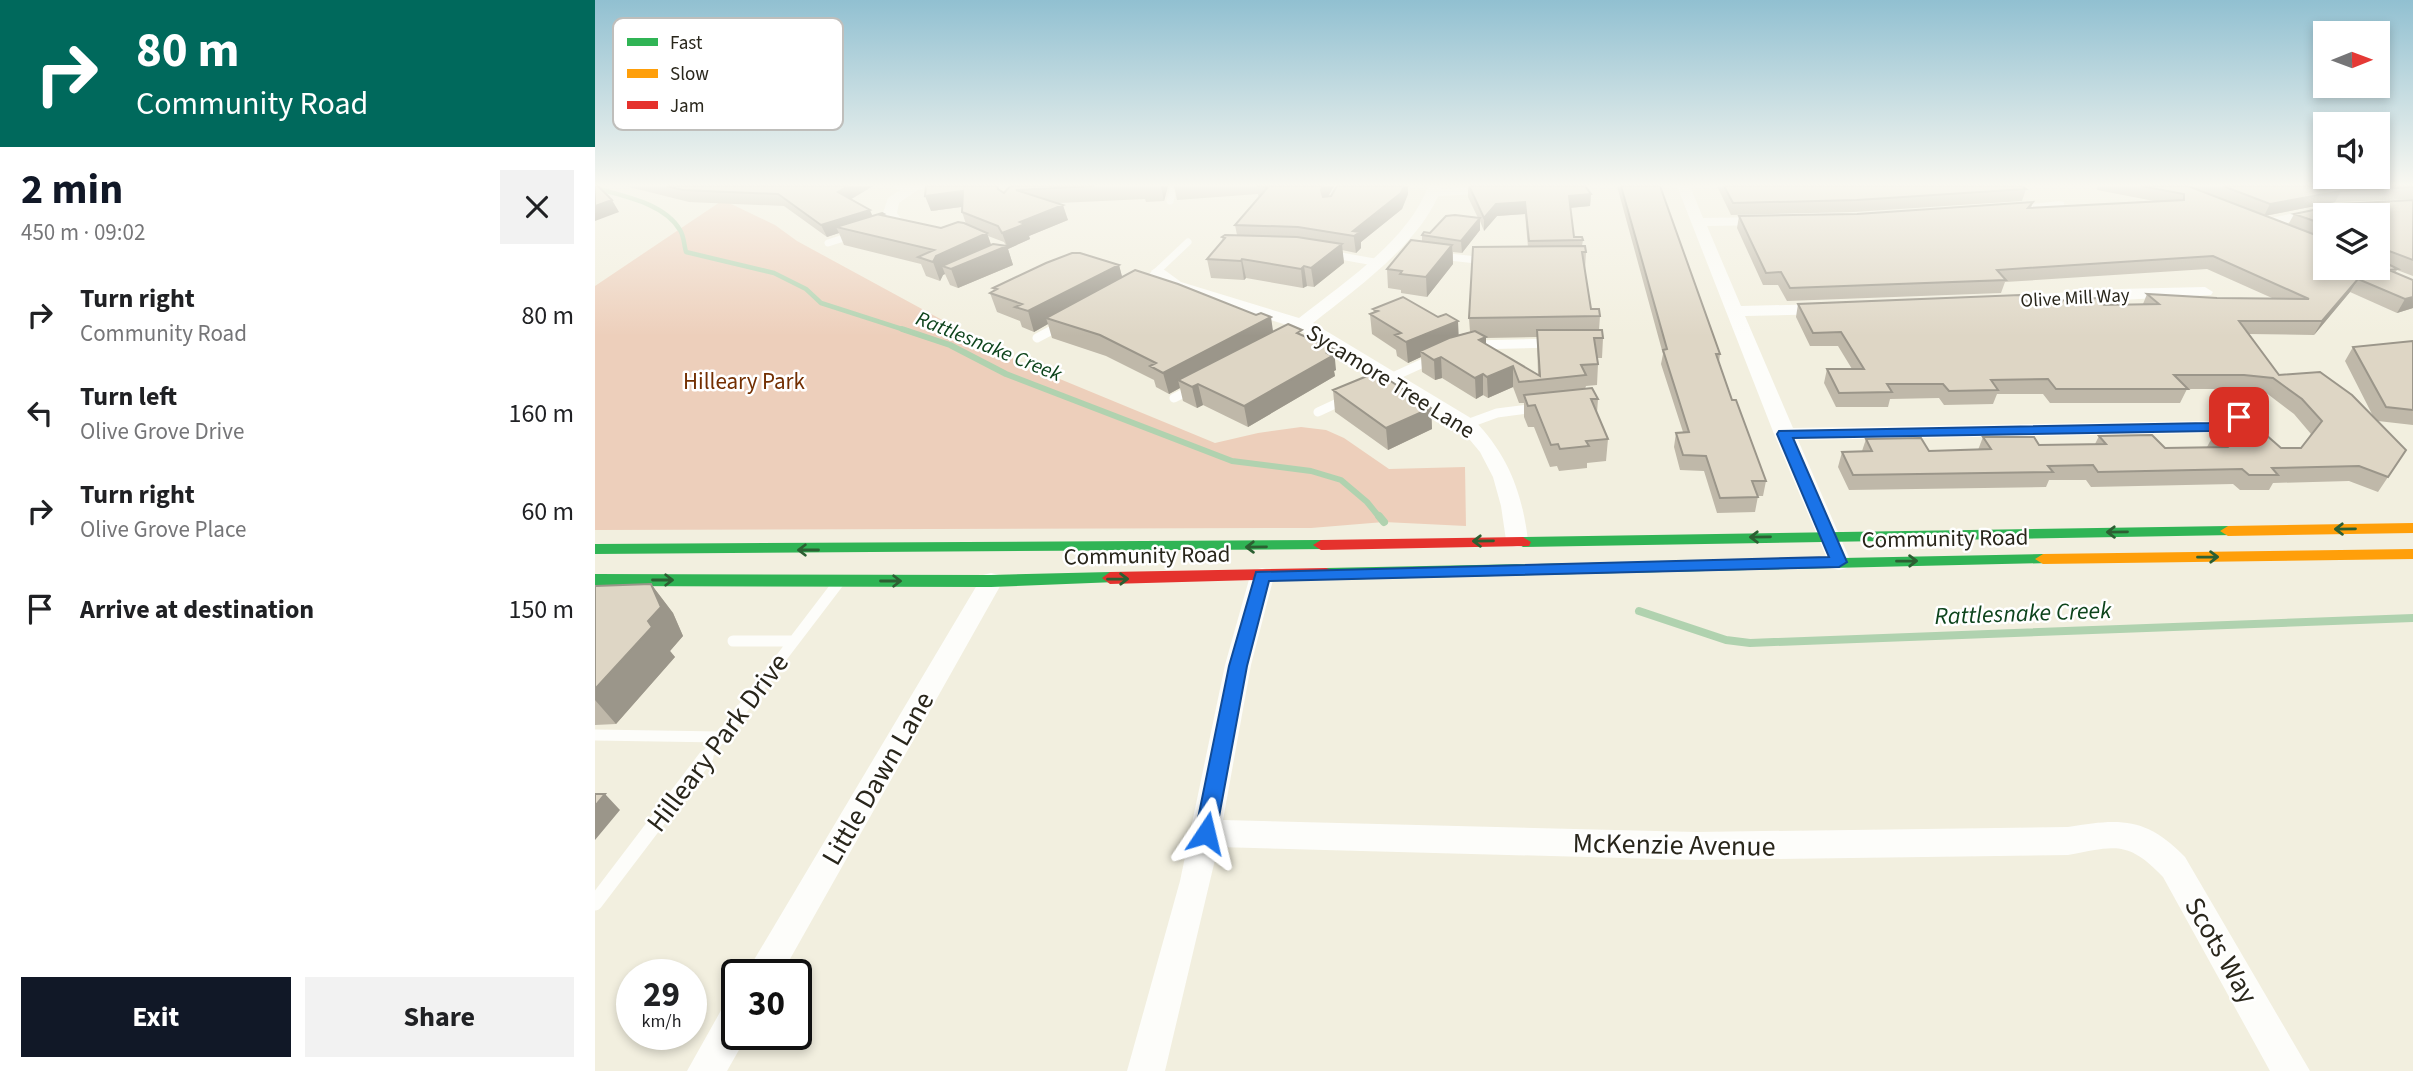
<!DOCTYPE html>
<meta charset="utf-8">
<style>
body{margin:0;font-family:"Source Sans 3",sans-serif;background:#f2f2f2;color:#202124;height:100vh;display:flex;flex-direction:column;font-size:26px;white-space:nowrap}
*{box-sizing:border-box;margin:0}
p{font-size:23px;color:#757577}
.icon{flex:none;width:38px;height:38px;fill:none;stroke:currentColor;stroke-width:2;stroke-linecap:round;stroke-linejoin:round}
.map{position:relative;flex:1;overflow:hidden}
.side{display:flex;flex-direction:column;background:#fff;width:595px}
.side>*{flex:none}
.banner{background:#00695c;color:#fff;overflow:hidden}
.needle{width:46px;rotate:89deg}
.controls{position:absolute;left:1718px;top:21px;display:grid;gap:14px}
.controls a{display:grid;place-items:center;width:77px;height:77px;border-radius:0px;background:#fff;box-shadow:0 4px 10px #0003;font-size:35px}
.speed{position:absolute;left:21px;top:959px;display:flex;gap:14px;font-size:35px;font-weight:700;text-align:center}
.speed>*{display:grid;place-content:center;width:91px;height:91px;border-radius:50%;background:#fff;box-shadow:0 4px 10px #0003;line-height:1}
.speed small{font-size:18px;font-weight:400}
.speed .limit{border:4px solid #111;border-radius:10px;background:#fff;color:#111}
.pin{position:absolute;display:grid;place-items:center;width:60px;height:60px;color:#fff;margin:-30px;border-radius:14px;box-shadow:0 4px 10px #0006}
.me{position:absolute;width:77px;margin:-38px;rotate:10deg;stroke-linejoin:round;filter:drop-shadow(0 0 5px #0008)}
.turn{display:flex;align-items:center;gap:24px;height:147px;padding:0 21px;font-size:32px}
.turn .icon{width:91px;height:91px;stroke-width:2.5}
.turn b{display:block;font-size:49px;line-height:60px}
.round{display:grid;place-items:center;flex:none;width:74px;height:74px;border-radius:0px;background:#f2f2f2}
.summary{display:flex;align-items:center;justify-content:space-between;height:119px;padding:0 21px}
h1{font-size:42px;font-weight:700;line-height:52px;color:#111827}
.button{display:flex;gap:14px;margin-top:auto;padding:14px 21px}
.button a{flex:1;height:80px;border-radius:0px;background:#111827;color:#fff;font-size:28px;font-weight:700;line-height:80px;text-align:center}
.button a+a{background:#f2f2f2;color:#202124}
ul{padding:0;list-style:none}
li{display:flex;align-items:center;gap:21px;height:98px;padding:0 21px}
li div{flex:1}
li b{display:block;font-size:26px}
li em{font-style:normal}
main{display:flex;flex:1;min-height:0}
.map>svg:first-child{display:block}
.green{fill:#edcfbb}
.lines{fill:none;stroke-linecap:round;stroke-linejoin:round}
.stream-far2{stroke:#b0d2af;stroke-width:4.5}
.stream-far1{stroke:#b0d2af;stroke-width:6}
.stream{stroke:#b0d2af;stroke-width:8}
.lane-far3{stroke:#fdfdfa;stroke-width:7}
.lane-far2{stroke:#fdfdfa;stroke-width:9}
.lane-far1{stroke:#fdfdfa;stroke-width:11}
.lane{stroke:#fdfdfa;stroke-width:15}
.street{fill:#fdfdfa;fill-rule:evenodd}
.fast{fill:#30b455;fill-rule:evenodd}
.slow{fill:#ff9f0a;fill-rule:evenodd}
.jam{fill:#e5322d;fill-rule:evenodd}
.wall{fill:#bfb8a9;fill-rule:evenodd}
.shaded-wall{fill:#9b968a}
.building{fill:#ded6c5;stroke:#9b968a;stroke-width:2}
.oneway{stroke:#2c5f32}
.route{fill:#1a73e8;stroke:#114b97;stroke-width:2}
.labels{text-anchor:middle;stroke-width:5;stroke-linejoin:round;paint-order:stroke}
.far-street-label{font-size:19px;fill:#29261b;stroke:#fff}
.far-water-label{font-size:21px;font-style:italic;fill:#0d441c;stroke:#fff}
.park-label{font-size:23px;fill:#732f02;stroke:#fff}
.street-label{font-size:23px;fill:#29261b;stroke:#fff}
.water-label{font-size:24px;font-style:italic;fill:#0d441c;stroke:#fff}
.near-street-label{font-size:28px;fill:#29261b;stroke:#fff}
.key{fill:#fff;stroke:#bfbebb;stroke-width:2}
.key-label{font-size:19px;fill:#29261b}
</style>
<main>
<section class="side">
<div class="banner">
<div class="turn"><svg class="icon" aria-label="right" viewBox="0 0 24 24"><path d="M7 20v-9h11M14 6l5 5-5 5"/></svg><div><b>80 m</b>Community Road</div></div>
</div>
<div class="summary"><div><h1>2 min</h1><p>450 m · 09:02</p></div><a class="round"><svg class="icon" aria-label="close" viewBox="0 0 24 24"><path d="M6 6l12 12M18 6L6 18"/></svg></a></div>
<ul>
<li><svg class="icon" aria-label="right" viewBox="0 0 24 24"><path d="M7 20v-9h11M14 6l5 5-5 5"/></svg><div><b>Turn right</b><p>Community Road</p></div><em>80 m</em></li>
<li><svg class="icon" aria-label="left" viewBox="0 0 24 24"><path d="M17 20v-9H6M10 6l-5 5 5 5"/></svg><div><b>Turn left</b><p>Olive Grove Drive</p></div><em>160 m</em></li>
<li><svg class="icon" aria-label="right" viewBox="0 0 24 24"><path d="M7 20v-9h11M14 6l5 5-5 5"/></svg><div><b>Turn right</b><p>Olive Grove Place</p></div><em>60 m</em></li>
<li><svg class="icon" aria-label="arrive" viewBox="0 0 24 24"><path d="M6 21V4h12l-3 4 3 4H6"/></svg><div><b>Arrive at destination</b></div><em>150 m</em></li>
</ul>
<div class="button"><a>Exit</a><a>Share</a></div>
</section>
<div class="map">
<svg width="1818" height="1071" viewBox="0 0 1818 1071">
<rect width="100%" height="100%" fill="#f2efdf"/>
<path class="green" d="M128 200 180 225 202 241 426 363 620 443 663 433 706 427 731 430 749 438 794 469 870 467 871 526 789 522 716 528 0 530V286Z"/>
<g class="lines">
<path class="stream-far2" d="M0 188C28 196 69 203 85 230 89 236 89 245 91 252L179 273 211 289 226 303 313 331"/>
<path class="stream-far1" d="M307 329 355 345 411 374 637 461 716 471 746 480 772 502 785 518"/>
<path class="stream" d="M784 516 789 522
M1044 611 1131 640 1155 643 1818 618"/>
<path class="lane-far3" d="M302 186 317 188
M839 193 887 190
M575 201 579 186
M233 243 258 235
M735 254 779 262
M845 256 891 261
M557 276 593 242
M456 331 466 326"/>
<path class="lane-far2" d="M442 338 459 329
M878 345 957 343
M791 380 837 359
M579 398 599 388
M723 412 751 399
M872 424 902 413 941 408"/>
<path class="lane-far1" d="M138 641H199
M0 735 126 737
M109 759 244 582"/>
<path class="lane" d="M0 903 111 757"/>
<path class="street" d="M311 186H337L321 191 304 203 302 213 308 221 330 226 332 229 330 232 298 227 288 213 293 198Z
M833 186H847C829 241 762 288 718 323L879 420C913 455 927 492 933 540L930 545 922 547 914 545 911 540 906 506 898 477 885 452 865 428 701 328 574 288 556 271 564 266 586 282 704 318C747 284 815 239 833 186Z
M1082 186H1095L1108 218 1174 217 1181 221 1174 225 1112 226 1146 306 1232 304 1240 309 1232 314 1150 316 1198 428 1614 421 1644 411 1654 417 1651 421 1616 433 1203 440 1256 562 1252 568 1244 570 1236 568 1179 434Z
M1464 201 1469 202V208L1418 214 1411 210 1418 206Z
M1725 208 1730 209V215L1670 227 1663 223 1670 219Z
M1610 287 1618 292 1616 295 1399 307 1391 302 1399 297 1523 289Z
M667 568 675 570 679 576 656 665 628 820 1101 832 1473 827C1525 818 1552 817 1590 857L1715 1071H1675L1568 877C1533 840 1520 846 1473 855L1101 860 623 847 570 1071H532L585 881 630 665 655 576 659 570Z
M396 573 404 575 408 581 186 975H150L388 575Z
M142 1000V1034H153L132 1071H92L129 1005Z"/>
<path class="fast" d="M1633 526 1641 531 1639 535 928 547 920 542 928 537Z
M726 540 734 545 732 549 0 554V544Z
M1448 554 1456 559 1454 563 731 580 723 574 731 568Z
M515 572 521 574 523 578 521 582 396 587 0 586V574L396 575Z"/>
<path class="slow" d="M1818 523V533L1633 536 1625 531 1633 526Z
M1818 549V559L1448 564 1440 559 1448 554Z"/>
<path class="jam" d="M928 537 936 542 934 546 726 550 718 545 726 540Z
M731 568 737 570 739 574 737 578 515 584 507 578 515 572Z"/>
</g>
<path class="wall" d="M30 186H278L256 199 277 216 289 214 290 216 346 228 371 224 367 212V207L336 211 403 189 409 193 415 187V186H573L569 201 551 202 550 199 464 203 473 220 434 236 435 239 413 249 418 265 363 288 355 285 350 274 348 275 345 281 331 276 326 264 249 245 244 233 232 237 189 206 94 202ZM393 236 409 242 411 246 396 244Z
M579 186H739L733 197 736 196 742 186H813V194L807 209 766 242V248L761 253 747 250 749 263 719 287 712 286 708 288 651 278 649 280 616 278 612 259 628 240 627 237 642 235 640 225 664 198 663 194 582 200Z
M873 186 996 194 995 206 975 208 979 237 988 240 987 246 991 252 990 271 996 309 1005 316 1004 330 1008 338 1007 358H1002L1003 364 1002 385 991 386 990 389 1003 399 1002 413 1013 439 1011 461 992 463V468L964 471 962 466 955 467 939 427H933L929 417V403H924L918 387 893 398 888 395 881 399 847 378 840 380 827 372 826 357 813 363 802 356 801 350 777 334 775 314 779 313 778 309 843 317 863 321V335L875 332 874 318 933 247 930 214 902 216 889 231 885 221V230L867 253 858 252V264L832 297 806 293V290L793 288 792 269 827 241V235L883 218 873 197ZM942 337 943 375 891 344V338Z
M1022 186H1065L1125 354 1124 362 1137 400 1171 481 1168 496H1163L1160 512 1122 513 1109 471 1085 470 1079 447 1081 433 1088 432 1066 364 1068 354Z
M1122 186H1427L1431 189 1427 201 1259 212 1136 215Z
M1503 186H1818V199L1740 202 1670 216 1693 225 1699 214 1818 200V276L1802 270 1800 273 1818 280V308L1802 313 1755 292 1719 335 1654 334 1684 375 1779 418 1750 361 1758 347 1818 341V425L1783 421 1793 477 1783 492 1754 481 1678 483 1674 490H1645L1638 484 1496 487 1491 480H1454L1451 487 1254 490 1243 467 1247 452 1267 451 1271 439 1334 451 1383 450 1388 437 1444 445 1500 444 1504 436 1570 448 1612 447 1619 434 1686 448H1706L1716 434 1699 414 1670 392 1641 389H1592L1585 403H1455L1448 394H1402L1398 404 1349 405 1344 398 1295 399 1293 407H1241L1229 383 1232 369H1257L1243 346H1215L1201 317 1203 304H1548L1552 294 1622 298H1677L1612 269 1410 282 1406 293 1192 301 1183 285H1168L1142 228 1144 216 1262 214 1438 202 1436 208 1559 201 1502 190ZM1731 215H1783V268H1731Z
M524 265 527 277 678 332 708 336 741 370 739 371 740 376 653 427 608 405 602 408 588 401 585 388 574 394 561 387 559 380 511 356 457 338 453 324 439 332 427 327 425 321 402 312 395 293 399 291 398 288Z
M738 390 836 408 837 429 793 450 740 412Z
M56 584 78 613 88 636 75 651 80 657 21 724 0 725V586Z"/>
<path class="shaded-wall" d="M253 186H278L248 204 243 192Z
M566 186H573L569 201Z
M728 186H739L728 205 726 190Z
M807 186H813V194L807 209 766 242V248L761 253 758 231Z
M368 191 373 206 336 211 330 196Z
M1746 191 1740 202 1669 216 1675 204Z
M996 194 995 206 973 208 974 196Z
M17 200 24 212 0 221V206Z
M930 202V214L902 216 889 231V218L901 204Z
M468 205 473 220 434 236 435 239 413 249 418 265 363 288 356 269 347 266 350 274 348 275 345 281 338 262 341 256 392 233 398 251 412 246 407 233 425 222Z
M275 210 280 222 241 227 244 233 232 237 226 225Z
M885 218V230L867 253 866 241Z
M747 244 749 263 719 287 716 268Z
M857 245 858 264 832 297 831 277Z
M647 259 651 278 649 280 646 261Z
M524 265 529 284 451 318 453 324 439 332 433 311Z
M709 266 712 286 708 288 706 269Z
M1763 279 1755 292 1719 335 1727 321Z
M1818 297V308L1802 313 1810 299Z
M676 317 679 338 583 380 585 388 574 394 568 373Z
M863 321 864 342 825 351 826 357 813 363 811 342Z
M891 337V358L884 340Z
M739 349 741 370 739 371 740 376 653 427 649 406Z
M846 357 847 378 840 380 839 360Z
M918 366V387L893 398 892 377Z
M888 374V395L881 399 880 378Z
M603 384 608 405 602 408 597 387Z
M836 408 837 429 793 450 791 428Z
M56 584 78 613 88 636 75 651 80 657 21 724 0 700V689Z
M10 794 25 810 0 840V806Z"/>
<path class="building" d="M0 186H3L17 200 0 206Z
M71 186H253L243 192 275 210 226 225 183 194 88 190Z
M331 186H402L403 189 409 193 415 186H499L421 190 468 205 425 222 430 224 407 233 403 226 367 212 368 191 330 196Z
M662 186H728L726 190 728 197 736 196 742 186H809L806 193 758 231 765 232 759 236 703 227 640 225 673 187Z
M874 186H990L996 194 974 196 979 237H987L988 240 934 241 930 202 901 204 889 218Z
M1026 186H1065L1125 354H1121L1137 400H1141L1171 481H1157L1163 497 1125 498 1111 456 1088 455 1081 433 1094 432 1068 350 1072 349Z
M1129 186H1427L1431 189 1262 200 1138 203Z
M1546 186H1593L1731 239V268H1783V259L1803 269 1794 270 1818 280V297L1810 299 1763 279 1727 321H1644L1684 375 1725 372 1757 395 1811 450 1793 477 1764 466 1677 468 1683 475H1654L1647 469 1503 472 1498 465 1453 466 1458 472 1258 475 1247 452 1277 451 1271 439 1326 438 1334 451 1396 449 1388 437H1439L1444 445 1511 444 1504 436 1557 435 1570 448 1632 447 1619 434H1670L1686 448H1706L1727 421 1707 399 1678 378 1649 375H1579L1593 389H1461L1453 379 1396 380 1403 390 1354 391 1348 384H1292L1297 392 1244 393 1232 369H1269L1246 332 1218 333 1203 304 1425 295 1434 303 1501 298 1509 305 1564 304 1552 294 1622 298 1714 299 1618 256 1402 270 1411 280 1195 288 1186 272 1171 273 1144 216 1262 214 1438 202 1433 208 1589 200V194Z
M1628 186H1818V187L1746 191 1675 204Z
M1818 200V260L1789 249 1788 253H1783V215H1731V225L1699 214 1747 204Z
M287 213 289 214 286 215 346 228 363 222 369 223 392 233 341 256 338 262 323 257 339 250 241 227Z
M860 215 885 218 866 241 827 235 829 232 835 233 851 216Z
M630 235 702 237 747 244 716 268 709 266 706 269 647 259 646 261 612 259 630 238 627 237Z
M816 240 857 245 831 277 805 274 807 271 792 269Z
M398 244 412 246 356 269 347 266Z
M990 246 991 252H987L996 309H1004L1005 316 874 318 878 247Z
M477 253H485L524 265 433 311 420 307 427 304 395 293 402 289 398 288 451 263Z
M540 270 583 284 661 315 666 313 676 317 568 373 555 366 561 363 505 335 451 318Z
M808 297 843 317 851 314 863 321 811 342 800 335 806 333 775 314 783 311 778 309Z
M693 324 707 330 702 333 739 349 732 353 737 356 649 406 603 384 597 387 583 380Z
M942 330H1007L1008 338H999L1003 364 986 365 991 375 924 382 918 366 892 377 888 374 880 378 846 357 839 360 825 351 854 338 880 331 891 337 884 340 945 376Z
M1818 341V410L1791 407 1758 347Z
M782 372 836 408 791 428 738 390Z
M997 388 1003 399H996L1013 439 991 441 994 446 965 449 963 444 956 445 940 405 933 406 929 395Z
M56 584 66 607 53 621 57 627 0 689V586Z
M0 794H10L0 806Z"/>
<defs><path id="oneway-shaft" d="M-6 0H5M1.5-3L5.5 0L1.5 3" fill="none" stroke-width="1.6" stroke-linecap="round" stroke-linejoin="round" transform="scale(1.75)"/></defs>
<g class="oneway">
<use href="#oneway-shaft" transform="translate(1750 529) rotate(179)"/>
<use href="#oneway-shaft" transform="translate(1522 532) rotate(179)"/>
<use href="#oneway-shaft" transform="translate(1165 537) rotate(179)"/>
<use href="#oneway-shaft" transform="translate(888 541) rotate(179)"/>
<use href="#oneway-shaft" transform="translate(661 547) rotate(179)"/>
<use href="#oneway-shaft" transform="translate(213 550) rotate(-180)"/>
<use href="#oneway-shaft" transform="translate(1613 557) rotate(-1)"/>
<use href="#oneway-shaft" transform="translate(1312 561) rotate(-1)"/>
<use href="#oneway-shaft" transform="translate(523 579) rotate(-1)"/>
<use href="#oneway-shaft" transform="translate(68 580)"/>
<use href="#oneway-shaft" transform="translate(296 581)"/>
</g>
<linearGradient id="sky" x2="0" y2="1"><stop stop-color="#91c0d1"/><stop offset="0.55" stop-color="#f9f8f1"/><stop offset="1" stop-color="#f9f8f1" stop-opacity="0"/></linearGradient>
<rect width="1818" height="336" fill="url(#sky)"/>
<path class="route" d="M1644 413 1649 414V420L1616 431 1198 438 1252 562 1244 567 674 581 652 666 621 833 618 839 611 842 603 839 600 833 634 666 661 572 1234 557 1182 434 1184 431 1614 423Z"/>
<g class="labels">
<g class="far-street-label">
<text transform="translate(1480 297) rotate(-3)" y="7">Olive Mill Way</text>
</g>
<g class="far-water-label">
<text transform="translate(394 346) rotate(22)" y="7">Rattlesnake Creek</text>
</g>
<g class="park-label">
<text x="149" y="389">Hilleary Park</text>
</g>
<g class="street-label">
<text transform="translate(796 381) rotate(32)" y="8">Sycamore Tree Lane</text>
<text transform="translate(1350 538) rotate(-1)" y="8">Community Road</text>
<text transform="translate(552 555) rotate(-1)" y="8">Community Road</text>
</g>
<g class="water-label">
<text transform="translate(1428 613) rotate(-2)" y="8">Rattlesnake Creek</text>
</g>
<g class="near-street-label">
<text transform="translate(122 742) rotate(-53)" y="10">Hilleary Park Drive</text>
<text transform="translate(282 778) rotate(-60)" y="10">Little Dawn Lane</text>
<text transform="translate(1079 844) rotate(1)" y="10">McKenzie Avenue</text>
<text transform="translate(1627 950) rotate(60)" y="10">Scots Way</text>
</g>
</g>
<rect x="18" y="18" width="230" height="112" rx="10" class="key"/>
<rect x="32" y="38" width="31" height="8" fill="#30b455"/>
<rect x="32" y="69" width="31" height="9" fill="#ff9f0a"/>
<rect x="32" y="101" width="31" height="8" fill="#e5322d"/>
<g class="key-label">
<text x="75" y="49">Fast</text>
<text x="75" y="80">Slow</text>
<text x="75" y="112">Jam</text>
</g>
</svg>
<div class="controls">
<a><svg class="needle" viewBox="-14 -14 28 28"><path d="M0-13l5 13h-10z" fill="#e53935"/><path d="M0 13l5-13h-10z" fill="#757577"/></svg></a>
<a><svg class="icon" aria-label="sound" viewBox="0 0 24 24"><path d="M4 9h4l5-4v14l-5-4H4zM17 9q2 3 0 6"/></svg></a>
<a><svg class="icon" aria-label="layers" viewBox="0 0 24 24"><path d="M12 4l9 5-9 5-9-5zM3 14l9 5 9-5"/></svg></a>
</div>
<div class="speed"><div>29<small>km/h</small></div><div class="limit">30</div></div>
<div class="pin" style="left:1644px;top:417px;background:#d93025"><svg class="icon" aria-label="arrive" viewBox="0 0 24 24"><path d="M6 21V4h12l-3 4 3 4H6"/></svg></div>
<svg class="me" style="left:611px;top:833px" viewBox="-20 -20 40 40"><path d="M0-17L14 15 0 8-14 15z" fill="#1a73e8" stroke="#fff" stroke-width="4"/></svg>
</div>
</main>
